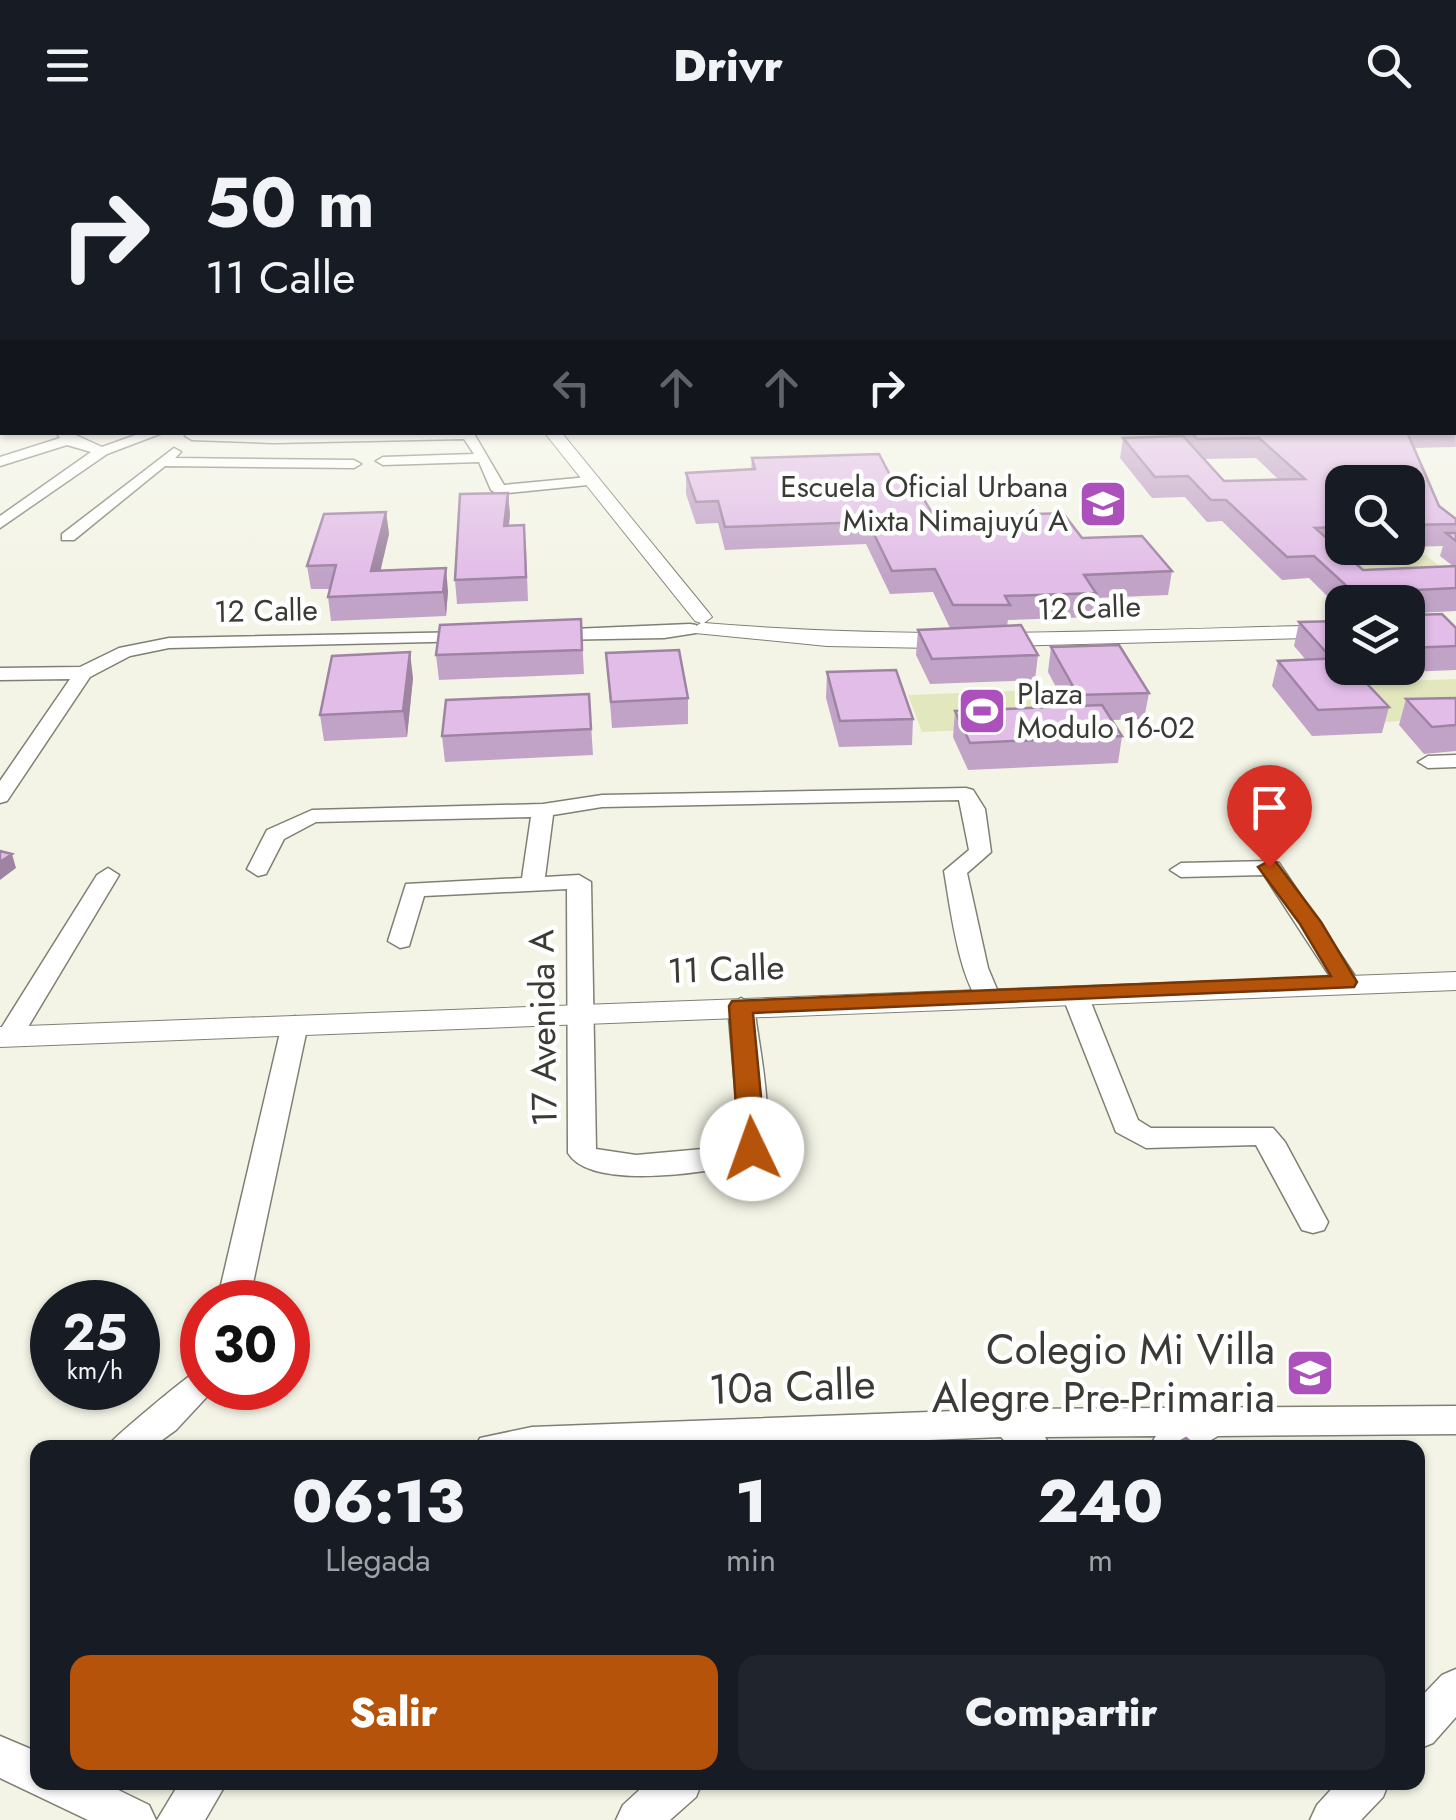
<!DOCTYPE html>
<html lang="es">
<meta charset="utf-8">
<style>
body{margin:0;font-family:Jost,sans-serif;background:#20242c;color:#f1f3f6;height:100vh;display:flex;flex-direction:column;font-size:38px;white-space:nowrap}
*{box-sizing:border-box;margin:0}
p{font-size:32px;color:#9ea1a6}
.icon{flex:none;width:55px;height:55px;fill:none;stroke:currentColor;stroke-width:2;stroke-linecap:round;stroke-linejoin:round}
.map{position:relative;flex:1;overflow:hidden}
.sheet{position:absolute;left:30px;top:1310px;width:1395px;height:350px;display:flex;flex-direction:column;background:#171b24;border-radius:20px;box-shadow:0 2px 8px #0004}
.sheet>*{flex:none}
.guide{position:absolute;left:0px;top:0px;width:1458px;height:305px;box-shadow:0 2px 8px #0004;background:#171b24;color:#f1f3f6;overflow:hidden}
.controls{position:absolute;left:1325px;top:335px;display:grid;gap:20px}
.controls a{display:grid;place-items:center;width:100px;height:100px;border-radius:20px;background:#171b24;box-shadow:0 2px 8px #0004;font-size:50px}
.speed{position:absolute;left:30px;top:1150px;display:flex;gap:20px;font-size:50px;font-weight:700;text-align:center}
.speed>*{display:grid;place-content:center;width:130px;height:130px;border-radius:50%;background:#171b24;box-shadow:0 2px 8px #0004;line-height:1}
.speed small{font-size:25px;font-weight:400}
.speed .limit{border:15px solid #d22;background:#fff;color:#111}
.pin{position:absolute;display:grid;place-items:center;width:85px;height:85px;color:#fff;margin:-102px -42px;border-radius:50% 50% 50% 0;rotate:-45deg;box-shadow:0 0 10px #0007}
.pin .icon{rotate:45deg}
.me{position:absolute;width:110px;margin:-55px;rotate:357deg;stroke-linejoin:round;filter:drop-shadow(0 0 8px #0008)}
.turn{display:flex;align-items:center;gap:35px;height:210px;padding:0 40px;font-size:45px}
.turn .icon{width:130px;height:130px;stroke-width:2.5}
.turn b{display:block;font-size:70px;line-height:85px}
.lanes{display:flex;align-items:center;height:95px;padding:0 40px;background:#0003;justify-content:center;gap:50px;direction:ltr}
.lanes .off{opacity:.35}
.eta{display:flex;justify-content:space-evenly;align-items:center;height:170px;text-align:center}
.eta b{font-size:60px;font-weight:800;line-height:70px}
.action{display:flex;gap:20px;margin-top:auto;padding:20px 40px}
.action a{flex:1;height:115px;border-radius:20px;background:#b45309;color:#fff;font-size:40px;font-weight:800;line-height:115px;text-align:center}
.action a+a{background:#20242c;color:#f1f3f6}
header{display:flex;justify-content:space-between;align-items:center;height:130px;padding:0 40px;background:#171b24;font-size:45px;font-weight:800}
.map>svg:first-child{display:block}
.green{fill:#e3e7be}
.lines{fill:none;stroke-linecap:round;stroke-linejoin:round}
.minor-casing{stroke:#7f8073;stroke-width:3}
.tertiary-casing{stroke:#7f8073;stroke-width:2}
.secondary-casing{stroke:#7f8073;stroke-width:3}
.minor{fill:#fff;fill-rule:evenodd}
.tertiary{fill:#fff;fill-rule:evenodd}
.secondary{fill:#fff;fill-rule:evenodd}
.wall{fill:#c2a3c8;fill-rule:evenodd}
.shaded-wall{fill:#9e84a2}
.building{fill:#e2bde8;stroke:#9e84a2;stroke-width:2.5}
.route{fill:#b45309;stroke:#753606;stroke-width:2.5}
.labels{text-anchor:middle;stroke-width:9;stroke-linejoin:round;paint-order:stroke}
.far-poi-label{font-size:30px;fill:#3a3b35;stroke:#fff;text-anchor:end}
.far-street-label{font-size:30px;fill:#3a3b35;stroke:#fff}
.street-label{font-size:35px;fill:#3a3b35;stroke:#fff}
.near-poi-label{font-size:42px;fill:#3a3b35;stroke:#fff;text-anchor:end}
.near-street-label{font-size:42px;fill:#3a3b35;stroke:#fff}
</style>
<header><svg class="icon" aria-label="menu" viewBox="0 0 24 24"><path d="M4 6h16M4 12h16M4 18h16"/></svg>Drivr<svg class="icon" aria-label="search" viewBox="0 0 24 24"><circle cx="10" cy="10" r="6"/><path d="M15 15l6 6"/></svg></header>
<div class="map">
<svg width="1456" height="1690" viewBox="0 0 1456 1690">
<rect width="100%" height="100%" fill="#f3f4e6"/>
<path class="green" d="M1426 425 1453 448 1356 452 1330 428Z
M1456 549V589L1383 592 1349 553Z
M1038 560 1057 596 922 602 908 565Z"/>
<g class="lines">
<g class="minor-casing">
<path id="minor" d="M0 210H2V216H0Z
M1455 213H1456V219H1455Z
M2 245V253L0 254V246Z
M0 267H2V275H0Z
M0 291H2V299H0Z
M56 302H69L102 317 144 302H165L107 324 0 398V386L91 322 67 315 0 336V327L60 308Z
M190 302H473L504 355 588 347 595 351 588 355 498 364 491 360 479 332 383 335 376 331 383 327 474 324 464 309 274 313 192 310 185 306Z
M174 318 181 322 175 328 354 330 361 334 354 338 165 336 74 410H62V404Z
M690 494 696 495V503L664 508 549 510 540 505 549 500Z
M469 502 478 507 475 511 169 518 130 526 90 547 7 671 0 673V651L70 549 0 550V538L80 537 119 518 169 508Z
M1456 625V637L1428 638 1418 632 1428 626Z
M966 658 973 660 985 679 991 722 967 743 988 838 1001 869 988 877C961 870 949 768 944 741L969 720 959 670 602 677 553 685 545 747 579 745 591 752 596 1019 636 1025 736 1016 739 1001 728 876 741 868 754 876C758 913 778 999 759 1030 720 1041 592 1063 568 1023L567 759 424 766 409 816 400 818 388 811 406 754 522 748 531 687 316 692 284 709 266 744 258 746 247 739 267 700 312 680 543 674 602 665Z
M1271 731 1279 733 1359 852 1355 857H1337L1264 745 1181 747 1170 740 1181 733Z
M108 738 119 745 22 907 18 913H0V900L97 745Z
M1075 857 1088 865 1138 990 1151 998H1273L1285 1012 1328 1092 1324 1100 1313 1103 1302 1100 1256 1015 1146 1018 1116 1002 1062 865Z
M295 886 308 894 249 1172H217L282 894Z
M202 1238V1258H215L176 1300 151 1318H106C109 1311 194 1240 202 1238Z
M1456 1276V1304L1218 1306 1197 1318H1148L1156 1306 1045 1307 1051 1318H1011L1001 1307 736 1318H475L480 1308 532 1297 1009 1279Z
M1456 1539V1587L1433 1613 1418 1619V1570L1442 1545Z
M0 1606 38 1622V1652H102L149 1675 156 1690H88L0 1648Z
M180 1652H227L205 1690H157Z
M648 1652H702L696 1667 670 1690H616L623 1675Z
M1338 1652H1389L1383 1667 1361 1690H1310L1317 1675Z"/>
</g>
<g class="tertiary-casing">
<path id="tertiary" d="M544 302H561L709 483 712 487 704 493C917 511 1129 500 1342 495V507L934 518 827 516 695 503 691 499 701 493 695 491Z
M1456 842V860L0 917V897Z"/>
</g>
<g class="secondary-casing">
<path id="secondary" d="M1455 242H1456V254H1455Z"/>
</g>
<use href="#minor" class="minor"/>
<use href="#tertiary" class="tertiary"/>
<use href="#secondary" class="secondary"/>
</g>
<path class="wall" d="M1455 291 1456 317 1414 318 1439 376 1456 389V481L1417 483 1416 485 1456 498V540L1358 544 1389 577 1382 603 1312 606 1272 556 1278 531 1306 530 1294 516 1299 492 1342 491V538H1408V472H1342V481L1309 448 1282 450 1222 391 1207 392 1185 367 1152 368 1120 328 1123 308 1173 307 1169 302H1455ZM1256 328 1279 350 1224 351 1204 329ZM1342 352H1408V417L1443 416 1440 426 1453 436 1363 440 1339 419 1392 418H1342Z
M752 328 891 347 935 388 1082 408 1172 441 1168 465 1095 468 1092 487 1008 490 1007 496 1038 525 1035 550 930 554 916 525 918 500 950 498 933 462 890 464 866 414 725 420 718 393 696 394 686 364V343L751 340Z
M508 363 510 385 509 396 526 418 528 471 457 474 455 450Z
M386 382 389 404 380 441 448 461 446 486 331 491 328 467 330 459H311L307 436Z
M581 489 584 544 439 550 436 525Z
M1051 517 1149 563 1144 589 1112 590 1122 606 1118 633 968 640 953 607 955 581 1066 576 1048 542Z
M606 523 688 568V594L612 598Z
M827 542 913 589 912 615 839 617 826 568Z
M413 548 407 607 324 611 320 585Z
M589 564 593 625 445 632 442 606Z
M1456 568V621L1424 624 1399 595 1406 569Z"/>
<path class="shaded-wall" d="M508 363 510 385 505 418 504 396Z
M386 382 389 404 375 464 371 441Z
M446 438 448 461 446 486 443 462Z
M1421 466 1415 489 1408 490 1412 467Z
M410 522 413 548 407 607 403 581Z
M12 724 16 738 0 750V732Z"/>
<path class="building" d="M1191 302H1407L1439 376 1456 389V394L1408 395V352H1342V397L1315 398 1363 440 1456 436V458L1415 460 1421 466 1412 467 1411 481 1414 485 1442 484 1456 498V516L1408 518V472H1364L1314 426 1287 427 1226 370H1211L1188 346 1155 347 1123 308 1183 306 1224 351 1305 349 1259 308 1197 309Z
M879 324 891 347 910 346 935 388 1063 383 1082 408 1142 406 1172 441 1084 445 1096 463 1005 466 1010 475H953L935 439 892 441 868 392 725 397 718 371 696 372 686 343 755 339 752 328Z
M508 363 504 396 524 395 526 447 455 450 460 364Z
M386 382 371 441 446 438 443 462 328 467 336 435 307 436 324 384Z
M1446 403H1456V411Z
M581 489 582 520 436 525 440 495Z
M1342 491V520L1325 521 1299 492Z
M1021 495 1038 525 932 529 918 500Z
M1119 515 1149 563 1078 565 1051 517Z
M679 520 688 568 611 572 606 523Z
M410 522 403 581 320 585 332 526Z
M1342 528V538H1352L1389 577 1318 580 1278 531Z
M896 540 913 589 840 591 827 542Z
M589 564 591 599 442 606 446 570Z
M1456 568V595L1432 597 1406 569Z
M1102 575 1122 606 970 613 955 581Z
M0 721 12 724 0 732Z
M1186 1308 1198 1318H1169Z"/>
<linearGradient id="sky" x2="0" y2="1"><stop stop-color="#99bcc5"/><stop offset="0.47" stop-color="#fafaf4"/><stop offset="1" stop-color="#fafaf4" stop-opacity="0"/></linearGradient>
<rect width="1456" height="446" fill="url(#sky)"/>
<path class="route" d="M1269 731 1276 732 1321 792 1357 852 1354 857 753 883 766 1019 762 1025H743L739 1019 729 876 732 871 1331 846 1300 794 1258 737Z"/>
<defs>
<g id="school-square" transform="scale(2.5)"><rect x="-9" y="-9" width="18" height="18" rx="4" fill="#ac50bb" stroke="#fff"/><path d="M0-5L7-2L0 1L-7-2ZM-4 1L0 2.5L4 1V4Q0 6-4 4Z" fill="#fff"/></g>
<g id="stadium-square" transform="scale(2.5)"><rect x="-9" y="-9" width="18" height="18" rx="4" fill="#ac50bb" stroke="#fff"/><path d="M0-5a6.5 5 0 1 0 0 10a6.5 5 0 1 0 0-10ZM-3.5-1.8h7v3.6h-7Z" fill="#fff"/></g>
<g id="university-square" transform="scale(2.5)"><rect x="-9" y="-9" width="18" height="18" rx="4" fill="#ac50bb" stroke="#fff"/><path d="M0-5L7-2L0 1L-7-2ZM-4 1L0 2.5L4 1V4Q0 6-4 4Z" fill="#fff"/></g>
</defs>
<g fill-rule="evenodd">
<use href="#school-square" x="1103" y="374"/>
<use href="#stadium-square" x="982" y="581"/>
<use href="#university-square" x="1310" y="1243"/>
</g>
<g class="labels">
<g class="far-poi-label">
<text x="1068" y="367">Escuela Oficial Urbana<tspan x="1068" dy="34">Mixta Nimajuyú A</tspan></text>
<text x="1017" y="574" text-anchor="start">Plaza<tspan x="1017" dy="34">Modulo 16-02</tspan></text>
</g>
<g class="far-street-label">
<text transform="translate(1089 478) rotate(-2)" y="10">12 Calle</text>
<text transform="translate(266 481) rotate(-1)" y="10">12 Calle</text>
</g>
<g class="street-label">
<text transform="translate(726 839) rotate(-2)" y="12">11 Calle</text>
<text transform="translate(543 898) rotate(-91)" y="12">17 Avenida A</text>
</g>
<g class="near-poi-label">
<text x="1275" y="1234">Colegio Mi Villa<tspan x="1275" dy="48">Alegre Pre-Primaria</tspan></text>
</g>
<g class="near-street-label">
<text transform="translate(792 1256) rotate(-2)" y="15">10a Calle</text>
</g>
</g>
</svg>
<div class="controls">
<a><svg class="icon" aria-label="search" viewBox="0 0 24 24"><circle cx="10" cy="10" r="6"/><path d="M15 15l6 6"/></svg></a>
<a><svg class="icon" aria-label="layers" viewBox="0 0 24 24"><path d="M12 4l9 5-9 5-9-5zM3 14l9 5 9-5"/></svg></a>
</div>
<div class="speed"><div>25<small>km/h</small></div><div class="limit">30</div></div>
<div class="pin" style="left:1269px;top:737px;background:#d93025"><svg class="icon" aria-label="arrive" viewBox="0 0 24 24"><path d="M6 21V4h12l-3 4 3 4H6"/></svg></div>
<svg class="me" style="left:752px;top:1019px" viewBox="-20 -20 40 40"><circle r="19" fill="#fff"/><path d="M0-13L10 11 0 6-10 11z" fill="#b45309"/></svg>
<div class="guide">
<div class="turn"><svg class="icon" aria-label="right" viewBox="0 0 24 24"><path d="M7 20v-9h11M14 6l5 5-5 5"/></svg><div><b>50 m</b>11 Calle</div></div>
<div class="lanes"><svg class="icon off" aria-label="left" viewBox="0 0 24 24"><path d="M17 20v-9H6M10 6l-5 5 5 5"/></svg><svg class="icon off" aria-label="ahead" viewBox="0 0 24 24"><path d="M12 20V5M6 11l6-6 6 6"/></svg><svg class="icon off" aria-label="ahead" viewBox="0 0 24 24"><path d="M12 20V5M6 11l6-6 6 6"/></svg><svg class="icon" aria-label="right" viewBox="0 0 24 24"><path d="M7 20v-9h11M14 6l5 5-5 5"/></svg></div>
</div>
<section class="sheet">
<div class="eta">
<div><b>06:13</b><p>Llegada</p></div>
<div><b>1</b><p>min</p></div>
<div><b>240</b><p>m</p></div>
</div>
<div class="action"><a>Salir</a><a>Compartir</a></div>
</section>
</div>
